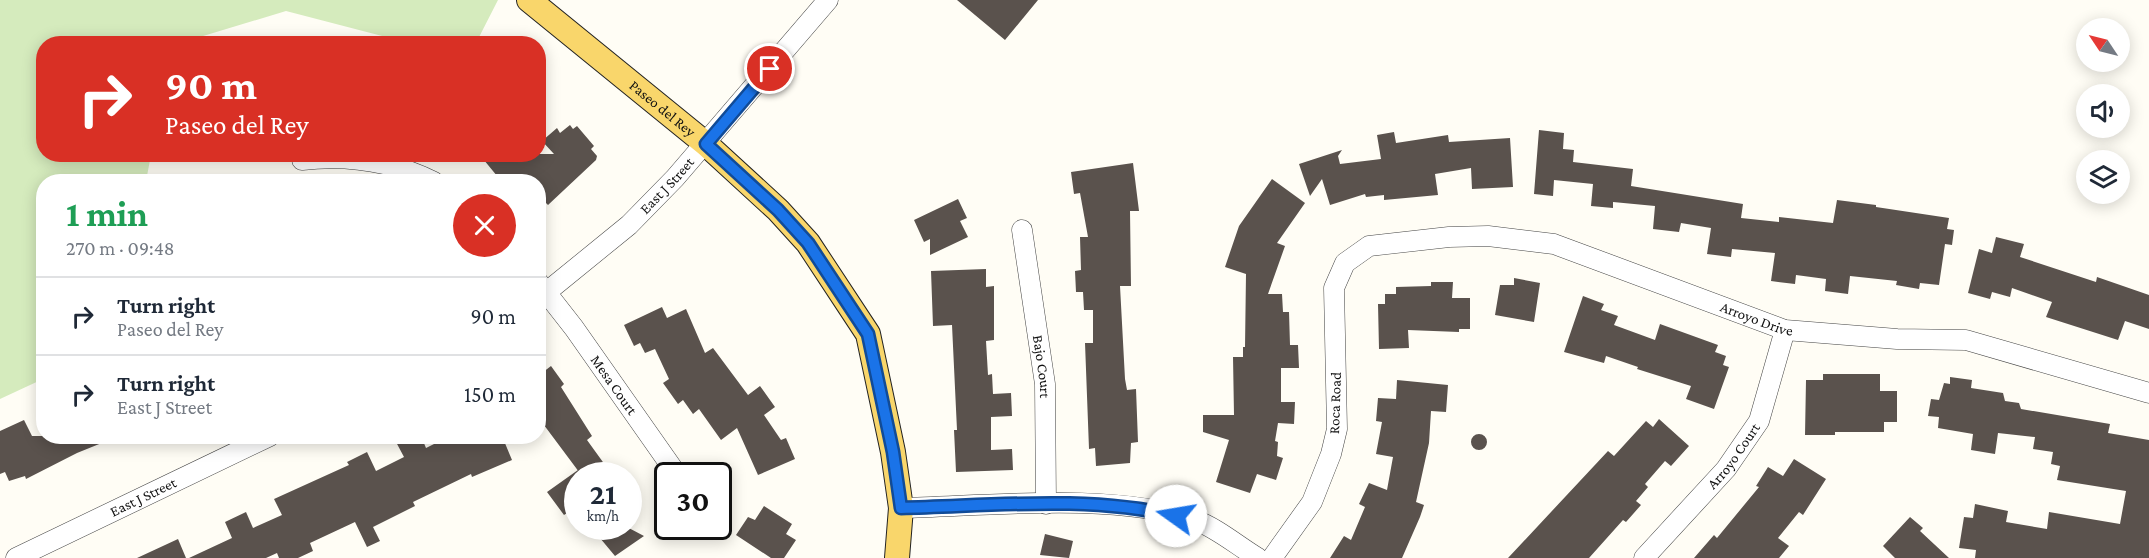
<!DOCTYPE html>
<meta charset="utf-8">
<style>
body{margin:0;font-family:"Crimson Pro",serif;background:#f2f2f3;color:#1f2937;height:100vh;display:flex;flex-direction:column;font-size:22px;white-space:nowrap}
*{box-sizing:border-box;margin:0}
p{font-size:20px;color:#747a83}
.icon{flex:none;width:33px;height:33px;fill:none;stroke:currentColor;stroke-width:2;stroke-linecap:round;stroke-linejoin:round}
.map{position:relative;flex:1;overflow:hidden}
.drawer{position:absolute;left:36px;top:174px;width:510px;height:270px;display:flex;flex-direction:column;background:#fff;border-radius:24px;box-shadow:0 3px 15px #0003}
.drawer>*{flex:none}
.hud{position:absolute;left:36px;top:36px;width:510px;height:126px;border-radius:24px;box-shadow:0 3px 15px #0003;background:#d93025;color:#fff;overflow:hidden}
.needle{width:39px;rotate:305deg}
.controls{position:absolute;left:2076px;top:18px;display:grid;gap:12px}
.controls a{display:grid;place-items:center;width:54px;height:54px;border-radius:50%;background:#fff;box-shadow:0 3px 15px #0003;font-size:30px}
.speed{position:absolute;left:564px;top:462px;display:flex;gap:12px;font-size:30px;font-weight:700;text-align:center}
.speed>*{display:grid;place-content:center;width:78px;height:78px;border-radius:50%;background:#fff;box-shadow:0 3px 15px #0003;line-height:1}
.speed small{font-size:15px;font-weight:400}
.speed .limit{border:3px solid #111;border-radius:9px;background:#fff;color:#111}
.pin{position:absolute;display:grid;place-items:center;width:51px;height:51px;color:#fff;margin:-26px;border:3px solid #fff;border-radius:50%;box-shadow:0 2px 6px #0007}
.me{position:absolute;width:66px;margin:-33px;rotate:283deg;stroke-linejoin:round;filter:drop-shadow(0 0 4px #0008)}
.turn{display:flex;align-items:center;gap:21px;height:126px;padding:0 30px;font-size:27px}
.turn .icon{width:78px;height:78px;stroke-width:2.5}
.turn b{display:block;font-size:42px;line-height:51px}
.round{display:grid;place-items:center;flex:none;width:63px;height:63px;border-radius:32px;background:#f2f2f3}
.headline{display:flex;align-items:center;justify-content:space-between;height:102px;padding:0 30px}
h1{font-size:36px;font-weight:700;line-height:45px;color:#1e9e55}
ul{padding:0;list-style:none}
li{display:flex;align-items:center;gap:18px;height:78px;padding:0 30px;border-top:2px solid #e0e1e3}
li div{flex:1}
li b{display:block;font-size:22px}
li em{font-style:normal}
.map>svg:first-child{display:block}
.green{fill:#d5ebbd}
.building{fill:#5a524d}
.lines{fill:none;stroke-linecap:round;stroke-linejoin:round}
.minor-casing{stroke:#444;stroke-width:21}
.major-casing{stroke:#222;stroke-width:26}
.minor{stroke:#fff;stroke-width:20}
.major{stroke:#f9d66b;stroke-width:24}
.route-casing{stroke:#114b97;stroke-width:15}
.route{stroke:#1a73e8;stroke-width:10}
.labels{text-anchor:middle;stroke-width:6;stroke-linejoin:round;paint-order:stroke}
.street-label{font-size:15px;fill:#111;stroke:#fff}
</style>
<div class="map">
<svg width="2149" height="558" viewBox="0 0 2149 558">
<rect width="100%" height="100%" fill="#fffdf5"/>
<path class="green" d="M0 0H498L476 43H409L286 11 180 43 44 44V154L151 155 146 181 44 182 43 379 0 399Z"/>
<path class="building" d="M957 0H1038L1005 40Z
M570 125 573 129 577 126 594 146 591 149 597 156 596 160 548 205 546 203 538 210V182H502L479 154H554L542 141 557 128 560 133Z
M1539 130 1564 133 1563 149 1574 150 1573 162 1633 169 1631 186 1743 204 1741 218 1779 222V217L1833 223 1837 200 1876 205V207L1949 218 1947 229 1954 230 1952 245 1945 244 1939 285 1920 283 1919 289 1896 285 1897 281 1850 276 1848 294 1825 291 1826 279 1796 275 1795 284 1771 281 1775 253 1732 249 1731 257 1707 254 1711 228 1681 223 1679 232 1653 229 1655 206 1613 202V208L1591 206 1593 184 1554 180 1553 196 1534 194Z
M1394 132 1396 143 1448 135 1449 142 1510 138 1513 187 1472 189 1471 168 1435 174 1438 195 1384 200V195L1366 197 1365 194 1330 205 1322 179 1310 196 1299 164 1342 150 1338 156 1340 164 1381 159 1377 135Z
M1133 163 1139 211H1130L1131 286H1120L1125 379 1127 390 1136 389 1138 442 1131 443 1130 463 1096 466 1095 448 1089 449 1085 343H1093V310H1084L1083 292H1076L1075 271 1081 270 1080 237H1088L1080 193 1074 194 1071 172Z
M1272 179 1305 203 1277 243 1285 246 1268 294H1282L1283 312H1289L1290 345H1298L1299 368H1281V402H1295L1294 424 1278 423 1275 441 1278 442 1277 456 1283 458 1276 480 1257 474 1250 493 1216 482 1229 440 1203 432V415H1234L1233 357H1243V347H1245L1246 274 1225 267 1239 226Z
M958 199 967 218 960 221 968 237 930 255V239L924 242 914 220Z
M1996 237 2024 244 2020 257 2096 282 2097 277 2149 295V329L2125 321 2118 340 2046 317 2052 302 2012 288 2010 297 1992 292 1990 299 1968 293 1979 249 1992 253Z
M986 269V287L994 286V340L986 341 988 375 992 374 993 394 1011 393 1012 416 991 417V450L1012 449 1013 470 956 472 954 430H957L952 325 933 326 931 271Z
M1514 278 1540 283 1534 322 1495 315 1500 285H1514Z
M1431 282H1453L1452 298H1470V329H1459V332L1408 330 1409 348 1379 349 1378 304H1385V294H1396V287L1431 286Z
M1583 296 1604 304 1601 310 1618 316 1614 325 1655 340 1660 324 1718 345 1715 352 1726 356 1723 365 1729 367 1714 409 1686 399 1691 386 1637 369 1638 367 1606 356 1604 363 1564 352Z
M662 307 667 318 686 309 705 353 713 348 748 395 760 386 775 407 764 415 781 440 786 438 795 459 758 475 737 428 721 440 699 409 693 414 683 400 678 404 663 383 669 379 655 349 645 353 640 343 634 346 624 325Z
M551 366 564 384 561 387 592 436 587 440 613 476H582L538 417V376Z
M1823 374H1880V391H1897V422H1884V432H1835V435H1805L1806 380H1823Z
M1950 377 1972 380 1971 388 2003 393 2005 401 2019 403 2021 409 2110 424 2108 433 2149 440V558H1975L1976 550 1959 548 1964 517 1973 518 1975 504 2008 511 2006 522 2047 529 2049 512 2120 524 2126 491 2057 480 2060 466 2051 464 2053 452 2033 449 2035 437 1998 433 1995 454 1971 450 1973 434 1938 428 1939 417 1928 416 1931 399 1939 400 1944 383 1950 384Z
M1397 380 1448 385 1446 412 1431 411 1429 443 1416 502 1424 505 1420 517 1402 558H1330L1344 536 1351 540 1365 507 1359 504 1369 483 1387 490 1393 457 1376 454 1382 422 1376 421 1378 398 1396 399Z
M1659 419 1689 446 1671 466 1665 461 1645 484 1648 487 1636 501 1641 505 1626 522 1623 520 1589 558H1508L1608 451 1614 456 1646 421 1653 427Z
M24 420 32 436H119L77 453 26 479 25 476 9 481 5 472 0 474V431Z
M1471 442a8 8 0 1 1 16 0a8 8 0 1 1-16 0Z
M407 436H421L426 448 450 436H502L512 460 472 477 471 474 413 502 415 506 373 527 380 541 367 547 355 522 310 543 313 551 298 558H279L277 553 266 558H189L232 538 225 522 246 512 253 528 282 515 274 499 349 465 347 462 367 452 376 471 404 457 396 442Z
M1794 459 1826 479 1803 515 1799 512 1778 538 1789 546 1779 558H1694L1714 535 1717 538 1759 487 1756 486 1768 467 1783 476Z
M578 470V528L567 513 564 515 547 492Z
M764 506 792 524 786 534 796 540 784 558H771L736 535 748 517 755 520Z
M1910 517 1923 528 1920 531 1949 558H1895L1883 546Z
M590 526H625L644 536 615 556Z
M1045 534 1073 541 1069 558 1040 555Z
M178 539 186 558H137Z"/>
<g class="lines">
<g class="minor-casing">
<g id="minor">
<path d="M302 160C348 155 392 161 434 182"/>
<path id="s1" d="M1022 230 1045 384 1046 504"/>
<path id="s2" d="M538 282 574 328 678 476"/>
<path id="s3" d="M538 299 629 225 675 178 828 0"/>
<path d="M901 508C988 506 1113 492 1195 520 1217 528 1238 546 1258 558"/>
<path id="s4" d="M16 558 270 436"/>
<path id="s5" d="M1272 558 1312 502 1331 454 1337 429 1334 288 1345 263 1369 246 1449 237 1488 236 1554 244 1785 330 1897 339 1966 340 2149 393"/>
<path id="s6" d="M1644 558 1726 469 1759 421 1785 330"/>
</g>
</g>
<g class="major-casing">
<g id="major">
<path id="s7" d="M529 0 706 144 778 210 808 243 868 334 893 452 901 508 897 558"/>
</g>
</g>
<use href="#minor" class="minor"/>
<use href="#major" class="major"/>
</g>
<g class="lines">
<g class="route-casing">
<path id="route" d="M770 69 706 144 778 210 808 243 868 334 893 452 901 508C992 506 1087 495 1176 516"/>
</g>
<use href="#route" class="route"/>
</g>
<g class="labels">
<g class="street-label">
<text dy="5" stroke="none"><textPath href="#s7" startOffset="172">Paseo del Rey</textPath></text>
<text dy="5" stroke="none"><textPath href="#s3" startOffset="172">East J Street</textPath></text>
<text dy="5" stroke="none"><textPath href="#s5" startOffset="746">Arroyo Drive</textPath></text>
<text dy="5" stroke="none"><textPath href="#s1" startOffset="138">Bajo Court</textPath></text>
<text dy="5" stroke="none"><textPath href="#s2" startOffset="128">Mesa Court</textPath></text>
<text transform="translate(1335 403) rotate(-88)" y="5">Roca Road</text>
<text dy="5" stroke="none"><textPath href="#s6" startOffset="136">Arroyo Court</textPath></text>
<text dy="5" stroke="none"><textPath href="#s4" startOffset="141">East J Street</textPath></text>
</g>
</g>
</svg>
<div class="controls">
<a><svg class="needle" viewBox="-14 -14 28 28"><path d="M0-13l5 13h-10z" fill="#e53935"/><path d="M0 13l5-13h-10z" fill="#747a83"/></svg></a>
<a><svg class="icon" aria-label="sound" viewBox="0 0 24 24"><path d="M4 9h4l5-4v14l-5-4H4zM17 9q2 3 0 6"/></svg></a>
<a><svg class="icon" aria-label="layers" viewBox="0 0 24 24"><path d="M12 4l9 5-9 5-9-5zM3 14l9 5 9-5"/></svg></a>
</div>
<div class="speed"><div>21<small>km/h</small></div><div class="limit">30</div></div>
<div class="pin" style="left:770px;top:69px;background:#d93025"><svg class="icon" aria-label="arrive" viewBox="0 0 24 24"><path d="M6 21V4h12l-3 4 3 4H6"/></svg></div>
<svg class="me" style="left:1176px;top:516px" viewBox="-20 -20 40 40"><circle r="19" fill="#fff"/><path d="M0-13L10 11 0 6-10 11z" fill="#1a73e8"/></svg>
<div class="hud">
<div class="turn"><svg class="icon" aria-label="right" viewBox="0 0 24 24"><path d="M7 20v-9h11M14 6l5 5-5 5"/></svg><div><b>90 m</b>Paseo del Rey</div></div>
</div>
<section class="drawer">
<div class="headline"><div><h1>1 min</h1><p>270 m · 09:48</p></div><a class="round" style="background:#d93025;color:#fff"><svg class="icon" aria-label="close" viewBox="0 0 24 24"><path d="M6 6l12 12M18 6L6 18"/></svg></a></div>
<ul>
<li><svg class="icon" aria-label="right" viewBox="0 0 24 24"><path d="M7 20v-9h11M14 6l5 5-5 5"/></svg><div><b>Turn right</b><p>Paseo del Rey</p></div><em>90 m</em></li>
<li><svg class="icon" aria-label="right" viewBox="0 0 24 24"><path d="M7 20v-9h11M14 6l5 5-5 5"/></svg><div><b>Turn right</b><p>East J Street</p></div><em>150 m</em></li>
</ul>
</section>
</div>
